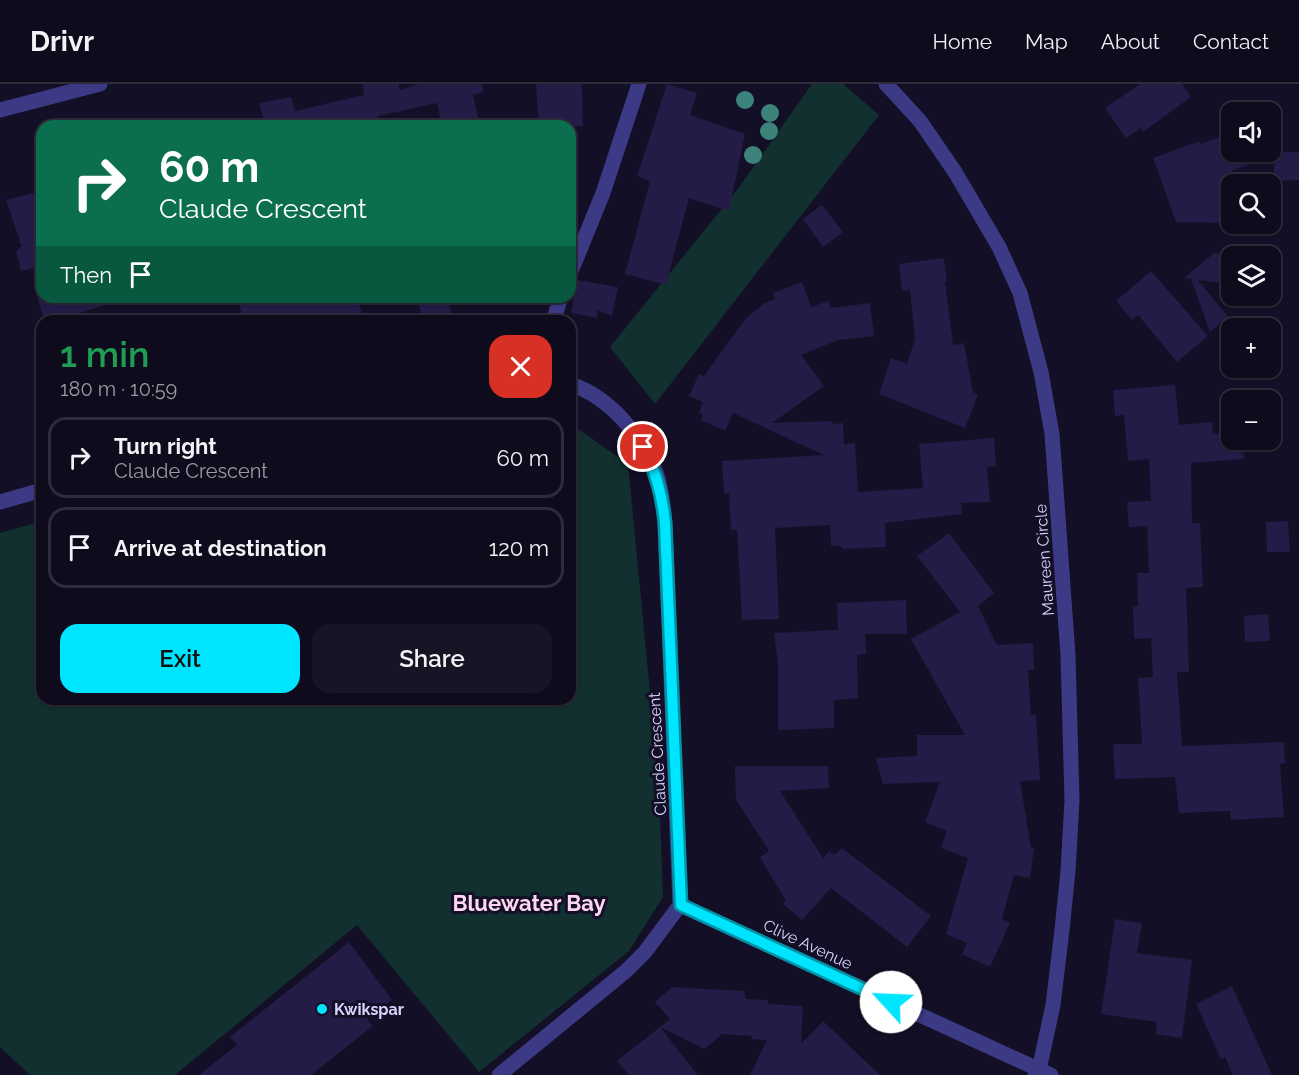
<!DOCTYPE html>
<meta charset="utf-8">
<style>
body{margin:0;font-family:Raleway,sans-serif;background:#171425;color:#f1f3f6;height:100vh;display:flex;flex-direction:column;font-size:22px;white-space:nowrap}
*{box-sizing:border-box;margin:0}
p{font-size:20px;color:#9b9ba3}
.icon{flex:none;width:33px;height:33px;fill:none;stroke:currentColor;stroke-width:2;stroke-linecap:round;stroke-linejoin:round}
.map{position:relative;flex:1;overflow:hidden}
.side{position:absolute;left:36px;top:231px;width:540px;height:390px;display:flex;flex-direction:column;background:#0e0b1c;border-radius:18px;box-shadow:0 2px 4px #0004,0 0 0 2px #2e2b3b}
.side>*{flex:none}
.guide{position:absolute;left:36px;top:36px;width:540px;height:183px;border-radius:18px;box-shadow:0 2px 4px #0004,0 0 0 2px #2e2b3b;background:#0b6e4f;color:#fff;overflow:hidden}
.tools{position:absolute;left:1221px;top:18px;display:grid;gap:12px}
.tools a{display:grid;place-items:center;width:60px;height:60px;border-radius:12px;background:#0e0b1c;box-shadow:0 2px 4px #0004,0 0 0 2px #2e2b3b;font-size:30px}
.pin{position:absolute;display:grid;place-items:center;width:51px;height:51px;color:#fff;margin:-26px;border:3px solid #fff;border-radius:50%;box-shadow:0 2px 6px #0007}
.me{position:absolute;width:66px;margin:-33px;rotate:295deg;stroke-linejoin:round;filter:drop-shadow(0 0 4px #0008)}
.turn{display:flex;align-items:center;gap:21px;height:126px;padding:0 24px;font-size:27px}
.turn .icon{width:78px;height:78px;stroke-width:2.5}
.turn b{display:block;font-size:42px;line-height:51px}
.then{display:flex;align-items:center;height:57px;padding:0 24px;background:#0003;gap:12px;font-size:22px}
.round{display:grid;place-items:center;flex:none;width:63px;height:63px;border-radius:18px;background:#171425}
.head{display:flex;align-items:center;justify-content:space-between;height:102px;padding:0 24px}
h1{font-size:36px;font-weight:600;line-height:45px;color:#1e9e55}
.cta{display:flex;gap:12px;margin-top:auto;padding:12px 24px}
.cta a{flex:1;height:69px;border-radius:18px;background:#00e5ff;color:#111;font-size:24px;font-weight:600;line-height:69px;text-align:center}
.cta a+a{background:#171425;color:#f1f3f6}
ul{padding:0;list-style:none}
li{display:flex;align-items:center;gap:18px;height:81px;margin:0 12px 9px;padding:0 12px;border:3px solid #2e2b3b;border-radius:18px}
li div{flex:1}
li b{display:block;font-size:22px}
li em{font-style:normal}
header{display:flex;align-items:center;gap:36px;box-sizing:border-box;height:84px;padding:0 30px;background:#0e0b1c;border-bottom:2px solid #2e2b3b}
header strong{font-size:28px}
nav{display:flex;gap:33px;margin-inline-start:auto;font-size:21px}
.map>svg:first-child{display:block}
.green{fill:#12302f}
.building{fill:#241b47}
.lines{fill:none;stroke-linecap:round;stroke-linejoin:round}
.minor{stroke:#3d3a85;stroke-width:15}
.tree{fill:#3d827b}
.route-casing{stroke:#0095a6;stroke-width:15}
.route{stroke:#00e5ff;stroke-width:10}
.poi-dot{fill:#00e5ff;stroke:#130f26;stroke-width:2}
.labels{text-anchor:middle;stroke-width:6;stroke-linejoin:round;paint-order:stroke}
.street-label{font-size:16px;fill:#d9d4ff;stroke:#130f26}
.poi-label{font-size:16px;font-weight:bold;fill:#d9d4ff;stroke:#130f26;text-anchor:start}
.district-label{font-size:22px;font-weight:bold;fill:#ffd6f0;stroke:#130f26}
</style>
<header>
<strong>Drivr</strong>
<nav><a>Home</a><a>Map</a><a>About</a><a>Contact</a></nav>
</header>
<div class="map">
<svg width="1299" height="991" viewBox="0 0 1299 991">
<rect width="100%" height="100%" fill="#130f26"/>
<path class="green" d="M812 0H843L879 31 655 320 610 263 737 106Z
M570 339 628 380 659 701 663 813 629 867 479 988 357 841 175 991H30L0 963V449L42 437V615H570Z"/>
<path class="building" d="M363 0H398L400 6 419 0H482L483 8 473 11 480 42H442L437 19 378 32 381 42H265L259 19 291 13 295 27 364 11Z
M536 0H582L583 42H539Z
M667 0 697 9 690 31 745 50 729 127 689 114 666 201 625 190 650 97 637 92Z
M1140 0H1182L1191 13 1143 48 1141 44 1126 54 1105 24Z
M1232 48V68H1299V96L1274 97V71L1232 87V136L1223 139 1176 138 1153 74 1200 57 1201 60Z
M42 107V153L38 155 42 170V182L21 187 16 167 24 160 21 161 6 116Z
M822 121 843 148 823 163 803 135Z
M1214 169 1232 171V200L1198 196 1228 233 1210 248 1191 195 1184 194Z
M944 174 947 198H945L953 261 964 259 973 308 978 311 965 344 879 310 891 274 907 280 915 255 910 206 902 207 899 180Z
M1151 187 1208 252 1177 278 1138 231 1132 236 1116 217Z
M577 196 618 203 612 232 597 226V234L571 229Z
M802 198 811 223 828 217 831 224 870 219 874 252 838 256 801 271 824 302 772 339 832 337 833 340 843 339 844 360 855 359 858 408 923 404 919 360 994 354 996 382 987 383 990 418 961 419 962 430 885 439 886 463 844 465 840 462H831L830 441 775 444 779 535 742 536 737 446H731L729 409 724 410 722 377 824 371 733 329 725 347 701 336 703 331 699 329 703 318 689 312 699 290 704 292 746 234 765 219 775 215 773 209Z
M37 213H114L115 218 52 237H45Z
M237 213H357L363 234H356L357 237H244Z
M417 213H447L454 237H423Z
M1175 301 1179 341 1212 338 1213 350 1232 349V356H1243L1244 375 1191 379 1192 439H1200L1203 503 1186 504 1189 588H1177L1182 662 1284 658 1285 679 1280 680 1284 733 1231 736 1230 727 1179 729 1175 693 1115 695 1113 660H1142L1138 594 1153 593 1151 554 1134 555 1133 523 1138 522 1137 489H1149L1147 442 1129 443 1127 418 1151 417 1149 375 1128 377 1124 331 1115 332 1113 306Z
M1288 437 1290 468H1267L1266 438Z
M949 449 994 509 978 522 997 561 1033 559 1034 586H1028L1031 631H1036L1040 696 1020 697 1031 764H1034L1030 794 1014 791 1002 835 1010 839 990 883 962 870 967 859 946 850 968 774 941 764 947 747 925 738 940 698 883 700 876 674 917 672V651H965L911 555 960 528 917 472Z
M906 516 907 550H865L866 570 857 571 858 614 834 616V644L778 646V579L774 549 838 546 837 519Z
M1268 530 1270 557 1245 558 1244 532Z
M735 682H828L829 704 780 707 823 774 829 767 834 771 842 764 931 832 907 863 831 804 802 836 783 820 786 817 760 773 769 767 736 716Z
M1115 835 1142 839 1137 869 1192 876 1182 954 1156 950 1157 938 1101 930Z
M349 858 392 916 367 935 373 942 311 991H199L237 961 230 953Z
M1232 902 1272 991H1233L1225 973 1221 975 1196 920Z
M672 903 744 907 746 915 768 916V920L803 922 801 960 823 937 880 991H750L767 956 751 955 752 952 722 950 705 965 660 943 670 935 655 918Z
M660 943 689 980 698 991H629L617 977Z"/>
<g class="lines">
<path class="minor" d="M886 0 920 37 955 88 999 163 1020 209 1041 288 1052 350 1068 571 1072 716 1068 787 1062 846 1053 921 1039 986 1035 991
M0 26 100 0
M604 106 639 0
M570 190 603 109
M553 237 561 213
M0 418 42 406
M680 821 1051 991
M499 991 626 887 645 868 680 821 665 439C663 422 662 404 656 388 642 351 608 312 570 300"/>
</g>
<g class="tree">
<circle cx="745" cy="16" r="9"/>
<circle cx="770" cy="29" r="9"/>
<circle cx="769" cy="47" r="9"/>
<circle cx="753" cy="71" r="9"/>
</g>
<g class="lines">
<g class="route-casing">
<path id="route" d="M643 363C656 389 662 409 665 439L681 821 891 918"/>
</g>
<use href="#route" class="route"/>
</g>
<circle class="poi-dot" cx="322" cy="925" r="6"/>
<g class="labels">
<g class="street-label">
<text transform="translate(1044 476) rotate(-94)" y="6">Maureen Circle</text>
<text transform="translate(657 670) rotate(-93)" y="6">Claude Crescent</text>
<text transform="translate(808 860) rotate(25)" y="6">Clive Avenue</text>
</g>
<g class="poi-label">
<text x="334" y="931">Kwikspar</text>
</g>
<g class="district-label">
<text x="529" y="827">Bluewater Bay</text>
</g>
</g>
</svg>
<div class="tools">
<a><svg class="icon" aria-label="sound" viewBox="0 0 24 24"><path d="M4 9h4l5-4v14l-5-4H4zM17 9q2 3 0 6"/></svg></a>
<a><svg class="icon" aria-label="search" viewBox="0 0 24 24"><circle cx="10" cy="10" r="6"/><path d="M15 15l6 6"/></svg></a>
<a><svg class="icon" aria-label="layers" viewBox="0 0 24 24"><path d="M12 4l9 5-9 5-9-5zM3 14l9 5 9-5"/></svg></a>
<a>+</a>
<a>−</a>
</div>
<div class="pin" style="left:643px;top:363px;background:#d93025"><svg class="icon" aria-label="arrive" viewBox="0 0 24 24"><path d="M6 21V4h12l-3 4 3 4H6"/></svg></div>
<svg class="me" style="left:891px;top:918px" viewBox="-20 -20 40 40"><circle r="19" fill="#fff"/><path d="M0-13L10 11 0 6-10 11z" fill="#00e5ff"/></svg>
<div class="guide">
<div class="turn"><svg class="icon" aria-label="right" viewBox="0 0 24 24"><path d="M7 20v-9h11M14 6l5 5-5 5"/></svg><div><b>60 m</b>Claude Crescent</div></div>
<div class="then">Then<svg class="icon" aria-label="arrive" viewBox="0 0 24 24"><path d="M6 21V4h12l-3 4 3 4H6"/></svg></div>
</div>
<section class="side">
<div class="head"><div><h1>1 min</h1><p>180 m · 10:59</p></div><a class="round" style="background:#d93025;color:#fff"><svg class="icon" aria-label="close" viewBox="0 0 24 24"><path d="M6 6l12 12M18 6L6 18"/></svg></a></div>
<ul>
<li><svg class="icon" aria-label="right" viewBox="0 0 24 24"><path d="M7 20v-9h11M14 6l5 5-5 5"/></svg><div><b>Turn right</b><p>Claude Crescent</p></div><em>60 m</em></li>
<li><svg class="icon" aria-label="arrive" viewBox="0 0 24 24"><path d="M6 21V4h12l-3 4 3 4H6"/></svg><div><b>Arrive at destination</b></div><em>120 m</em></li>
</ul>
<div class="cta"><a>Exit</a><a>Share</a></div>
</section>
</div>
